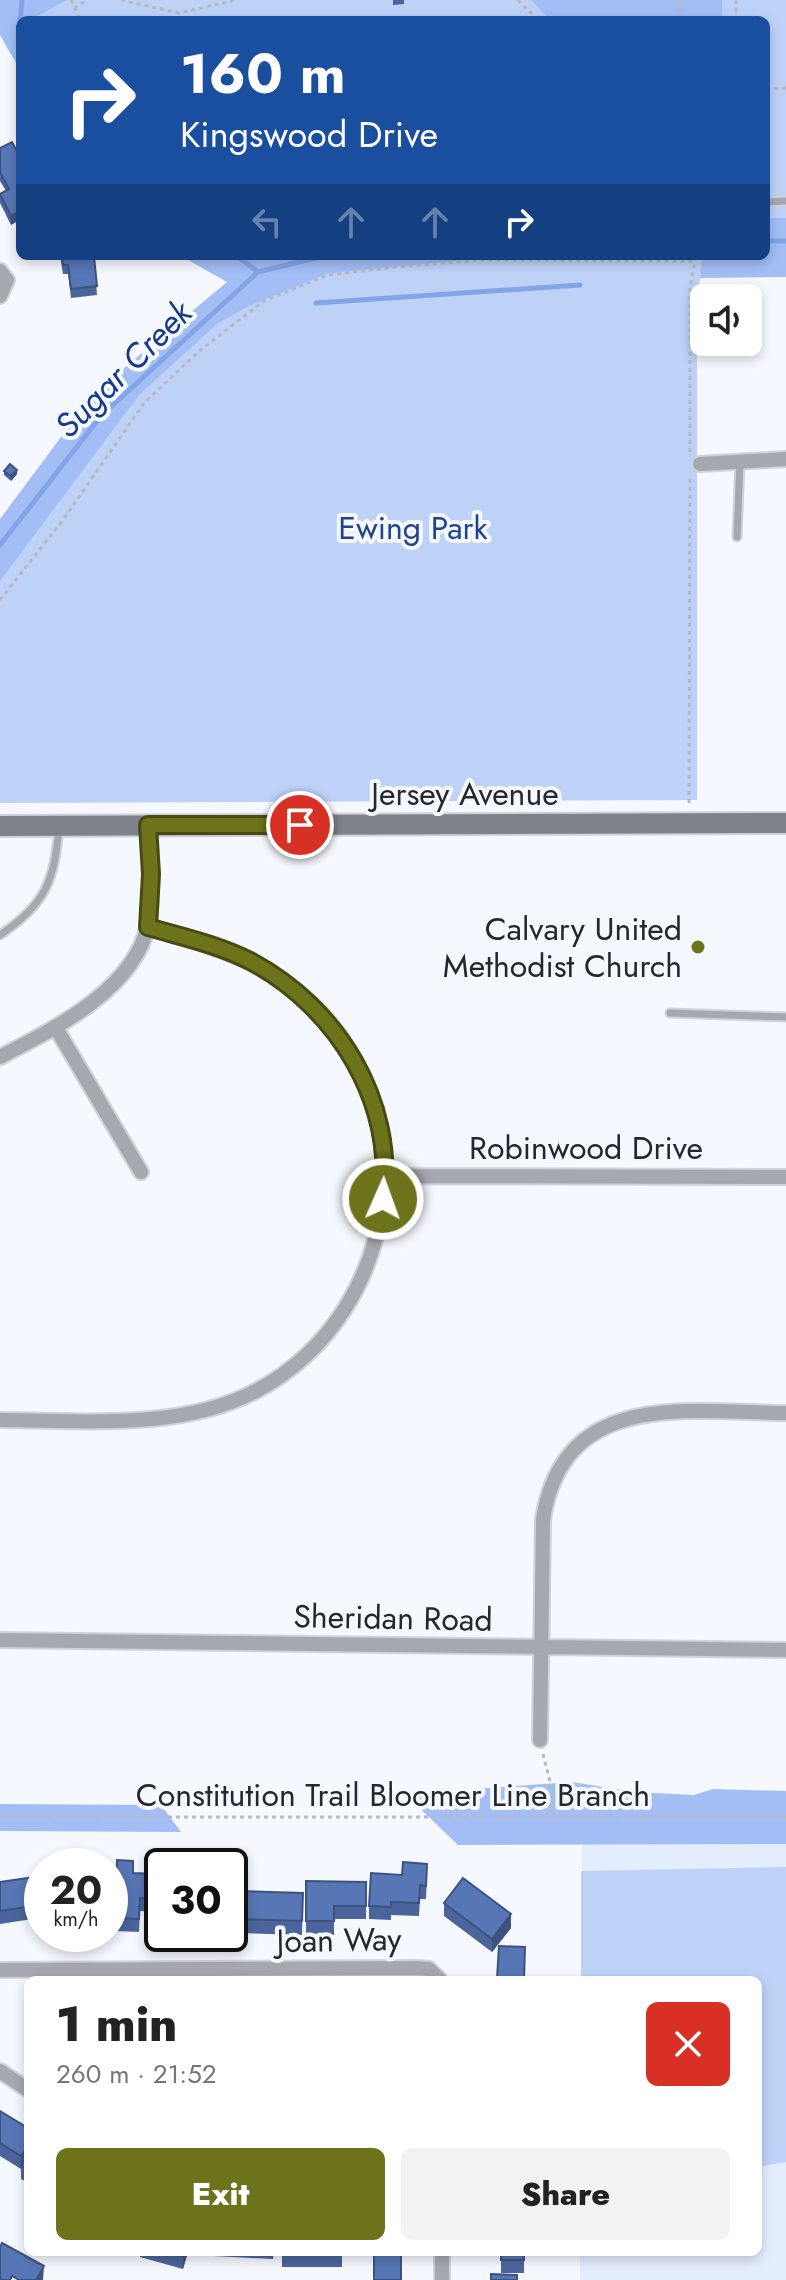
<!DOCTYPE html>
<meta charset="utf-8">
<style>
body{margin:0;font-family:Jost,sans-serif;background:#f2f2f2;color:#222;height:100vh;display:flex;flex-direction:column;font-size:30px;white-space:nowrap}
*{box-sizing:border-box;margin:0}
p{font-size:26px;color:#767676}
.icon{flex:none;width:44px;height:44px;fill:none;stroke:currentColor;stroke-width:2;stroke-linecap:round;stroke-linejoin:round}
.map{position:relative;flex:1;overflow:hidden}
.sheet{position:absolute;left:24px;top:1976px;width:738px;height:280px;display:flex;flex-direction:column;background:#fff;border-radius:12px;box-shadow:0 4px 12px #0003}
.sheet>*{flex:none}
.guide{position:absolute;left:16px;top:16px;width:754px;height:244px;border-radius:12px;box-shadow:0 4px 12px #0003;background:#1a4fa0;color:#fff;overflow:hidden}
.buttons{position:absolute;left:690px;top:284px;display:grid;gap:16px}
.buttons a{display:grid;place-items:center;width:72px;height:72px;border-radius:12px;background:#fff;box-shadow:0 4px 12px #0003;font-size:40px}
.speed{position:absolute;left:24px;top:1848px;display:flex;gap:16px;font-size:40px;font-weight:700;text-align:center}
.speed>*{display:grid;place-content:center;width:104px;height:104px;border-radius:50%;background:#fff;box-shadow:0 4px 12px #0003;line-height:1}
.speed small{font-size:20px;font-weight:400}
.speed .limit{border:4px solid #111;border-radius:12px;background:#fff;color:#111}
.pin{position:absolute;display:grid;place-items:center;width:68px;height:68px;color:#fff;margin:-34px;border:4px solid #fff;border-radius:50%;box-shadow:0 2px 8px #0007}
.me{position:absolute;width:88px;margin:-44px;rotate:2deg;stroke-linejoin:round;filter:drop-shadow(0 0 6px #0008)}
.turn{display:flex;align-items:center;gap:28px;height:168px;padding:0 32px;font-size:36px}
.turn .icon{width:104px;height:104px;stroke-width:2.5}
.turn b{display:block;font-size:56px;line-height:68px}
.lanes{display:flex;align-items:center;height:76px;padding:0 32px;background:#0003;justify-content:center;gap:40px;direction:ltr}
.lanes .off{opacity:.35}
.round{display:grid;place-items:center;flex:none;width:84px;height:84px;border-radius:12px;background:#f2f2f2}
.head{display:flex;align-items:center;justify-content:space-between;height:136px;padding:0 32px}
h1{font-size:48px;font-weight:800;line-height:60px}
.primary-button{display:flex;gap:16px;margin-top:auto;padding:16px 32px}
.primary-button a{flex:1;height:92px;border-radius:12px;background:#6d731a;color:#fff;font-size:32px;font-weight:800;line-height:92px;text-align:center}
.primary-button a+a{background:#f2f2f2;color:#222}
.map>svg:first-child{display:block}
.built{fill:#e4edfe}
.green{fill:#bed2f8}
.forest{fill:#a2bef5}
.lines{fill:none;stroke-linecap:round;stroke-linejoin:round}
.stream{stroke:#83a5e7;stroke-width:5}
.lane-casing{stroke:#cfd2d8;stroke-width:11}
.street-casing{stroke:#cfd2d8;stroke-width:18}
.secondary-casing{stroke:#cfd2d8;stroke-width:24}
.path{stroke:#b6b9bf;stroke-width:3;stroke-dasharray:4 4;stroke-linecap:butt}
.lane{stroke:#a5a9af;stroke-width:7}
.street{stroke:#a5a9af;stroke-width:14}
.secondary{stroke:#7e828b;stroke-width:20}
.wall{fill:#4b659c}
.shaded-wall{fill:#3d537f}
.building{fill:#5776b5;stroke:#3d537f;stroke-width:2}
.route-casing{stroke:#474b11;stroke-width:20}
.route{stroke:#6d731a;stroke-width:14}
.poi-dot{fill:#6d731a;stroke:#f5f8fe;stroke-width:3}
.labels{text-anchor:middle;stroke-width:8;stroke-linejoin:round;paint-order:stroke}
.park-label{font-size:32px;fill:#214391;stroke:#f5f8fe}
.street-label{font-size:32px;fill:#24272c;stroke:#f5f8fe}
.poi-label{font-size:32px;fill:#24272c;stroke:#f5f8fe;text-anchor:end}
.water-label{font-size:34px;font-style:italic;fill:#193b87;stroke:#f5f8fe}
</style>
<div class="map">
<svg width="786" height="2280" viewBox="0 0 786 2280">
<rect width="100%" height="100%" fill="#f5f8fe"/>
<path class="built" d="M582 1832H786V2280H580V2252H758V1980H581Z"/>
<path class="green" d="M0 0H786V241H766V20H20Z
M220 256H703L697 303V800L0 803V545L101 416 257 272Z
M786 1867V2162L758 2167V1980H581V1871Z"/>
<path class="forest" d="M0 0H67L30 20H20V70L0 35Z
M531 0H722V20H550Z
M766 218H786V277L700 278 702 259 486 258 329 273 249 306 217 324 139 395 0 581V519L93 394 227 282 181 256H766Z
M572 1782 635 1792 694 1795 713 1789 786 1791V1844L458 1845 405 1794Z
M0 1804 161 1805 181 1832 0 1831Z"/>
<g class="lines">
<path class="stream" d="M20 23 22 0
M766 241H786
M237 256 258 272
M316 303 580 285
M0 545 101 416 258 272 324 256"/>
<g class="lane-casing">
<path id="lane" d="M766 202 786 201
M737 537 740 461
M0 935C46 904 54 881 59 828
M670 1013 786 1017"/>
</g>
<g class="street-casing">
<path id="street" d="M0 271 7 280 0 296
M700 464 786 459
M56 1028 141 1172
M0 1057C52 1030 136 989 148 924 154 892 150 858 148 825
M386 1176 786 1177
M0 1420C84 1420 180 1431 256 1391 405 1312 430 1097 297 991 253 957 200 942 148 927
M0 1640 786 1650
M540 1740 543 1519C564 1389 687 1412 786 1413
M0 1970 417 1968 429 1969 440 1980
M0 2071 28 2090
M442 2252V2280"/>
</g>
<g class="secondary-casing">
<path id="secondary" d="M0 826 786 823"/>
</g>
<path class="path" d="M71 0 80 20
M121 0 179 13 236 0
M518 0 538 20
M680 0V20
M74 8 87 0
M736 20V0
M766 89 786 88
M767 89 768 121
M690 452V288L696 256
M0 600 63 520 144 403 198 352 264 301 328 275 396 267 483 260 696 261
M689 803 690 475
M543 1754 552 1789V1817
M0 1817H786"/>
<use href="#lane" class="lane"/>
<use href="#street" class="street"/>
<use href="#secondary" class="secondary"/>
</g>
<path class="wall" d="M393 0H404V4L393 5Z
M12 142 11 225 0 203V194L6 191 0 181V148Z
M60 256H94L97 295 71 298 68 274H63Z
M4 471 17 474 11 481 4 475Z
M117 1860 133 1873 158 1874 157 1912 140 1911 139 1932 115 1931Z
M427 1877 426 1899H420L419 1916 391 1915V1920L369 1919V1906Z
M306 1881 366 1882V1919H334V1935L306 1934Z
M0 1882 39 1905V1918L0 1924Z
M230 1890H234L233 1933H230Z
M237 1891 303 1893 302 1935 236 1933Z
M444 1903 511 1928 492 1952 444 1916Z
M0 2111 28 2128V2183L21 2179V2169L0 2156Z
M140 2252H188L183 2269 140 2257Z
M214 2252H274L273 2259 214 2256Z
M282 2252H342V2267H282Z
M501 2252H524V2273H501Z"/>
<path class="shaded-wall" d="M20 211V220L11 225V216Z
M17 470V474L11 481V476Z
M511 1914V1928L492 1952V1939Z
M28 2146V2159L21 2166V2169V2156Z
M184 2252H188L183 2269V2256Z
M44 2266 43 2280H36Z"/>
<path class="building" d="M12 142 20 157V211L11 216 0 194 9 189 0 172V148Z
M62 256H94L97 286 71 289 68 265H63Z
M10 464 17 470 11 476 4 471Z
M67 1856 103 1857V1866H67Z
M117 1860 133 1861V1873L158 1874 157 1898H140L139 1919 115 1918Z
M403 1862 427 1864 426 1886 420 1885 419 1903 391 1902V1907L369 1906 371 1873 402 1875Z
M35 1877 39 1905 0 1911V1882Z
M463 1878 511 1914 492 1939 444 1903Z
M306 1881 366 1882V1906H334V1921H306Z
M230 1890H234L233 1920H230Z
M237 1891 303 1893 302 1921 236 1919Z
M499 1946 525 1947 524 1980H487V1977L497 1978Z
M0 2111 28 2128V2146L21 2156 0 2143Z
M28 2155V2169L21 2166Z
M2 2243 44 2266 36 2280H19L12 2276 10 2280H0V2247Z
M169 2252H184L183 2256Z
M282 2252H342V2254H282Z
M374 2252H401V2280H374Z
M501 2252H524V2260H501Z
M491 2274 517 2275V2280H491Z"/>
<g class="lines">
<g class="route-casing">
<path id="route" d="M300 825H148L151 874 148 927C182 937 220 945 252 962 337 1008 395 1101 383 1199"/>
</g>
<use href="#route" class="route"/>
</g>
<circle class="poi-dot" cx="698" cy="947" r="8"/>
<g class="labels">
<g class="park-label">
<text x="413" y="539">Ewing Park</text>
</g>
<g class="street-label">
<text x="465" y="805">Jersey Avenue</text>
<text x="586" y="1159">Robinwood Drive</text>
<text transform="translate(393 1618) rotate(1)" y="11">Sheridan Road</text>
<text x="393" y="1806">Constitution Trail Bloomer Line Branch</text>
<text transform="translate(339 1940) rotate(-1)" y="11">Joan Way</text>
</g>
<g class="poi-label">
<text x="682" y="940">Calvary United<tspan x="682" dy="37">Methodist Church</tspan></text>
</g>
<g class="water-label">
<text transform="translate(123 369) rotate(-45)" y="12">Sugar Creek</text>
</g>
</g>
</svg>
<div class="buttons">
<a><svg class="icon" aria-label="sound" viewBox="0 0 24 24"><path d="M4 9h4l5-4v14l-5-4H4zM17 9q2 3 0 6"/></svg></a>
</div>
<div class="speed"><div>20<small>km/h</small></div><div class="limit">30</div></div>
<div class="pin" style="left:300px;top:825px;background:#d93025"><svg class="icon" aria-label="arrive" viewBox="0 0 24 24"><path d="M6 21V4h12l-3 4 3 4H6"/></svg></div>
<svg class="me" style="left:383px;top:1199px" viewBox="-20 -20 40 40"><circle r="17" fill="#6d731a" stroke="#fff" stroke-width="3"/><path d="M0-11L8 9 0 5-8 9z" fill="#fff"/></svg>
<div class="guide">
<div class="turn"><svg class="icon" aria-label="right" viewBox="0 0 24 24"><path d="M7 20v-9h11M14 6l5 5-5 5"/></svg><div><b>160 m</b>Kingswood Drive</div></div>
<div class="lanes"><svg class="icon off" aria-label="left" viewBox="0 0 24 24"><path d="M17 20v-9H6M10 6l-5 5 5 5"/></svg><svg class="icon off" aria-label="ahead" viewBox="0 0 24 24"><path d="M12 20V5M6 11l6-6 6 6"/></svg><svg class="icon off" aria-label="ahead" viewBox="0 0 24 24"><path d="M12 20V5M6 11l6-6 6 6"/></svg><svg class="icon" aria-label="right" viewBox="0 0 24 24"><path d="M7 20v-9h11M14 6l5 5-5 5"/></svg></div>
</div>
<section class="sheet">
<div class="head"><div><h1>1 min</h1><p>260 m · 21:52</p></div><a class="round" style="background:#d93025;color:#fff"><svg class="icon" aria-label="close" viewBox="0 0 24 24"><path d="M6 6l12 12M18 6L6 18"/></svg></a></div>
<div class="primary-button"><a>Exit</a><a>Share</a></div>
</section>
</div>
